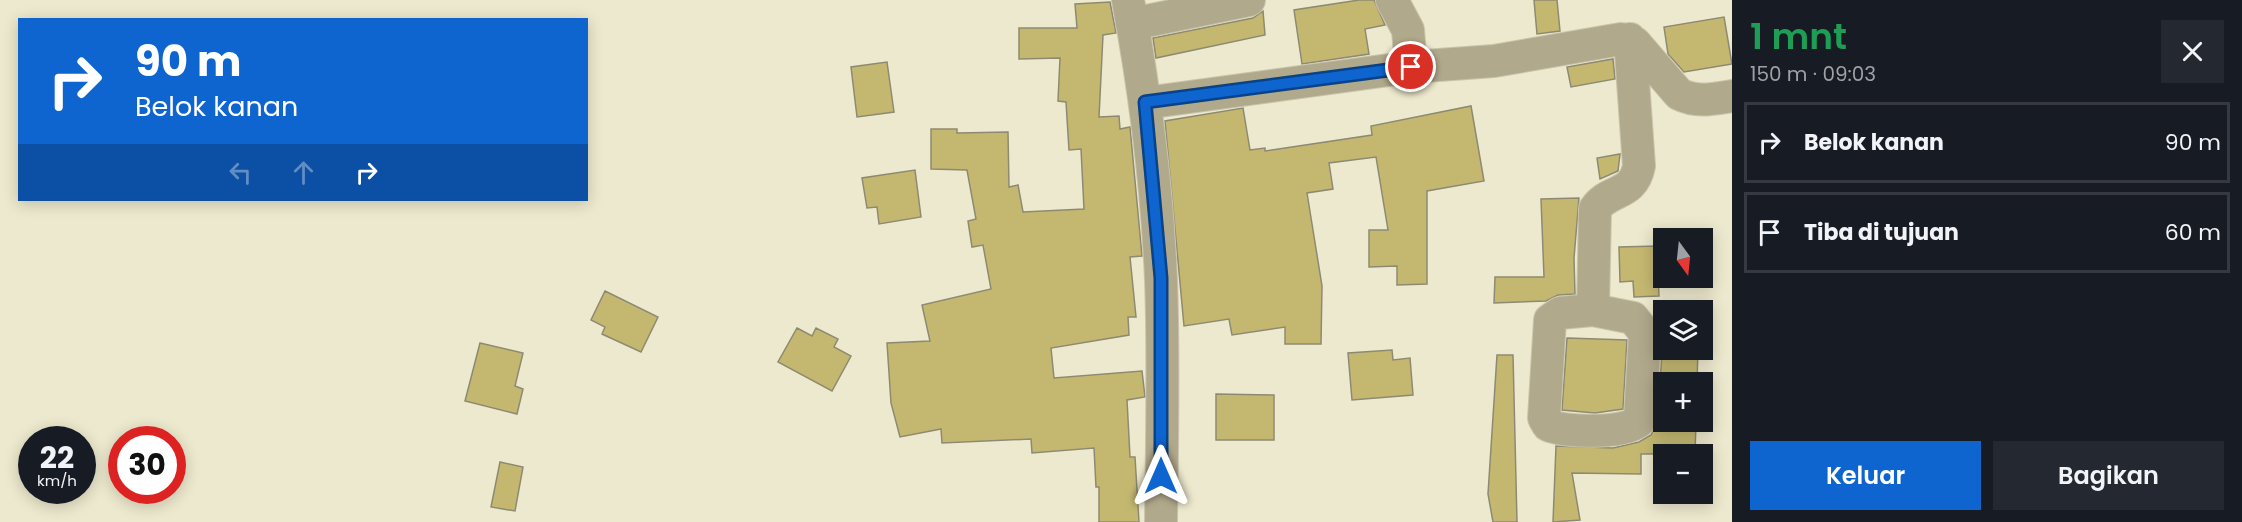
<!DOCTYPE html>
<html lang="id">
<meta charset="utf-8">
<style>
body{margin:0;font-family:Poppins,sans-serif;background:#242831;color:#f1f3f6;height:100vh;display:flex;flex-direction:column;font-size:22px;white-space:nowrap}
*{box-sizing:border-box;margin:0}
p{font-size:20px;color:#9ea1a6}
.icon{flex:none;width:33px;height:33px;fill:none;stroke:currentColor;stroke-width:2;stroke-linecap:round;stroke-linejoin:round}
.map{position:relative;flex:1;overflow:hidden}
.panel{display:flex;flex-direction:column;background:#171b24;width:510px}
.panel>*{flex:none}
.banner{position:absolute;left:18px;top:18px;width:570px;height:183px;border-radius:0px;box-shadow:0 3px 15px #0003;background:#0e65cf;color:#fff;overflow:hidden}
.needle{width:39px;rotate:165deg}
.controls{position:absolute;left:1653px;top:228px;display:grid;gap:12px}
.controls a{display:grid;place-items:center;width:60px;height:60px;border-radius:0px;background:#171b24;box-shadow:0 3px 15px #0003;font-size:30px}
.speed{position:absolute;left:18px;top:426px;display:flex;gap:12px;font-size:30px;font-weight:700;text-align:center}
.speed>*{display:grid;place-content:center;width:78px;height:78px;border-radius:50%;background:#171b24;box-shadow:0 3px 15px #0003;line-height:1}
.speed small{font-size:15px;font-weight:400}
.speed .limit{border:9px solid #d22;background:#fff;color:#111}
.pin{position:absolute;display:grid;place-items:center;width:51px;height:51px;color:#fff;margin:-26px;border:3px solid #fff;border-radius:50%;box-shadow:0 2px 6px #0007}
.me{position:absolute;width:66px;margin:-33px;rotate:0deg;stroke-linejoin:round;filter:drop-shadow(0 0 4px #0008)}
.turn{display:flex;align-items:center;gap:21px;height:126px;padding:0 18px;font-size:27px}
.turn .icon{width:78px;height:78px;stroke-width:2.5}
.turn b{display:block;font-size:42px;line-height:51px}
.lanes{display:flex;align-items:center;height:57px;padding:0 18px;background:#0003;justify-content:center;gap:30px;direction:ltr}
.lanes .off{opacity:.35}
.round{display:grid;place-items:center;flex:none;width:63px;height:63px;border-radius:0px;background:#242831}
.head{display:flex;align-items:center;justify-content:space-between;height:102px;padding:0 18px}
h1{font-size:36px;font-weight:600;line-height:45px;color:#1e9e55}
.action{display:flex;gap:12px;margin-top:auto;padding:12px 18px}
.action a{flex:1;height:69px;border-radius:0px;background:#0e65cf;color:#fff;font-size:24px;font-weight:600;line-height:69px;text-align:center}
.action a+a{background:#242831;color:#f1f3f6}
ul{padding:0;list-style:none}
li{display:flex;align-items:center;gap:18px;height:81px;margin:0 12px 9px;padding:0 6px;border:3px solid #363941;border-radius:0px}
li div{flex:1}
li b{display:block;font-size:22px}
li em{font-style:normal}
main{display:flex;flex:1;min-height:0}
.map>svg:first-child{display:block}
.building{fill:#c4b871;stroke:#8e8a72;stroke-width:1.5}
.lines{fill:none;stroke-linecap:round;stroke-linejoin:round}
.minor-casing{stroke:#c9c5ad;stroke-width:34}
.minor{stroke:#b1a98c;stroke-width:32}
.route-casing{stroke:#094287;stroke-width:15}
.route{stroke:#0e65cf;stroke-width:10}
</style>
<main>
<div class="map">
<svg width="1732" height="522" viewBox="0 0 1732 522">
<rect width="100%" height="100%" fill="#ede9ce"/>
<path class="building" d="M1359 0H1374L1385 25 1365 29 1369 54 1302 64 1294 10Z
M1534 0H1557L1560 31 1537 34Z
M1110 2 1116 33 1103 35 1099 117 1119 116 1120 129 1130 127 1142 256 1130 257 1136 317H1128L1129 335 1051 348 1054 378 1142 371 1145 397 1127 400 1130 457H1135L1139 522H1099V487H1096L1094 448 1032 453 1031 439 942 443 941 429 900 437 891 403 887 343 930 341 922 305 991 289 983 245 972 247 968 221 976 219 967 170 931 169V129H957V133L1008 132 1009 187 1018 185 1023 212 1084 209 1081 149 1069 150 1066 102 1058 101 1060 58 1019 59V28H1077L1075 4Z
M1263 11 1265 35 1156 58 1153 38 1253 18Z
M1724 17 1732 64 1684 72 1668 54 1664 27Z
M1613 59 1615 79 1571 87 1567 67Z
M887 62 894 112 857 117 851 67Z
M1471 106 1484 181 1427 191V284L1397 285V266L1369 267V230H1388L1376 157 1329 163 1333 189 1307 193 1322 286 1321 344H1285V327L1232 335 1229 319 1184 326 1165 121 1243 108 1250 150 1265 148V151L1372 135 1371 126Z
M1620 154 1618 171 1600 179 1597 158Z
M915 170 921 217 879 224 877 207 867 208 862 178Z
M1579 198 1574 258 1575 294 1558 295 1546 301 1494 303 1495 277H1544L1541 199Z
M1657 246 1659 296 1634 297 1633 281 1620 282 1619 247Z
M605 291 658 317 641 352 602 334 605 327 591 320Z
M797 328 812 336 816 328 838 339 834 347 851 356 832 391 778 362Z
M1567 338 1627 340 1623 409 1595 413 1562 410Z
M480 343 523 353 515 386 523 389 517 414 465 401Z
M1392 350 1393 360 1410 358 1413 395 1352 400 1348 353Z
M1662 350H1698L1697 382H1664V422H1696L1695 454H1641V474L1572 473 1580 520 1553 522 1556 446 1613 448 1639 442 1651 435 1658 421Z
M1497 355H1513L1517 522H1493L1488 494Z
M1216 394 1274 395V440H1216Z
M500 462 523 467 515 511 491 507Z"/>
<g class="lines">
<g class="minor-casing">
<path id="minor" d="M1128 0C1145 92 1157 187 1161 280 1164 361 1162 441 1161 522
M1392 0 1408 30 1411 67
M1132 24 1249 0
M1145 103 1411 67 1494 61 1621 39 1635 43 1679 94C1697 103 1713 99 1732 96
M1593 310 1633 318 1645 333 1640 420C1628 434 1565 433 1548 425L1544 418 1550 320 1560 313Z
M1593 310 1595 209C1609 188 1633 197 1639 166L1630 39"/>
</g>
<use href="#minor" class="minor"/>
</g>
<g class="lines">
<g class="route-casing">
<path id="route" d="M1161 476V278L1145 102 1411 67"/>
</g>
<use href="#route" class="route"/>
</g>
</svg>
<div class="controls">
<a><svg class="needle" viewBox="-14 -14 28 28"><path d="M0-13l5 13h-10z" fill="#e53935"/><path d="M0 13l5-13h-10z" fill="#9ea1a6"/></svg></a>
<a><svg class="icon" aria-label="layers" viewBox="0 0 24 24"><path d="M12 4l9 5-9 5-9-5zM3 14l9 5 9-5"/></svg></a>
<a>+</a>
<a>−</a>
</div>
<div class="speed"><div>22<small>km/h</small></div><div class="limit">30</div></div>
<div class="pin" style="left:1411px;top:67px;background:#d93025"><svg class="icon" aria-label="arrive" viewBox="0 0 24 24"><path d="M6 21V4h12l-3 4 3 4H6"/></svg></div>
<svg class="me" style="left:1161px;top:476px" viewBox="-20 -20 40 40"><path d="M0-17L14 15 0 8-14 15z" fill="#0e65cf" stroke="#fff" stroke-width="4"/></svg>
<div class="banner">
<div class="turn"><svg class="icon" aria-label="right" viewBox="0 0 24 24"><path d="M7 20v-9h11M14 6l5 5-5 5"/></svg><div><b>90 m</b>Belok kanan</div></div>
<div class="lanes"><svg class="icon off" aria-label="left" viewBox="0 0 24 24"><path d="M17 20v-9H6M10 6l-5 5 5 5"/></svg><svg class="icon off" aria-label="ahead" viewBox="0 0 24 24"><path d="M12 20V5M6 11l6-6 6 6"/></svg><svg class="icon" aria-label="right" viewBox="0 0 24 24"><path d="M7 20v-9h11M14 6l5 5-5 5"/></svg></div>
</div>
</div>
<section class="panel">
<div class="head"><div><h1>1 mnt</h1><p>150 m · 09:03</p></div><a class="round"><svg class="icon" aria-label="close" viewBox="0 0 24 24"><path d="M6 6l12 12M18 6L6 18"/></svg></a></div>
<ul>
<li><svg class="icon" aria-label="right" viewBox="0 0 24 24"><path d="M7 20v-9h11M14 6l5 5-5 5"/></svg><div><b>Belok kanan</b></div><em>90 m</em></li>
<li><svg class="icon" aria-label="arrive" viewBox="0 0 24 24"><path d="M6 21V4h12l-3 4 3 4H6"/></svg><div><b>Tiba di tujuan</b></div><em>60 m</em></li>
</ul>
<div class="action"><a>Keluar</a><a>Bagikan</a></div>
</section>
</main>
